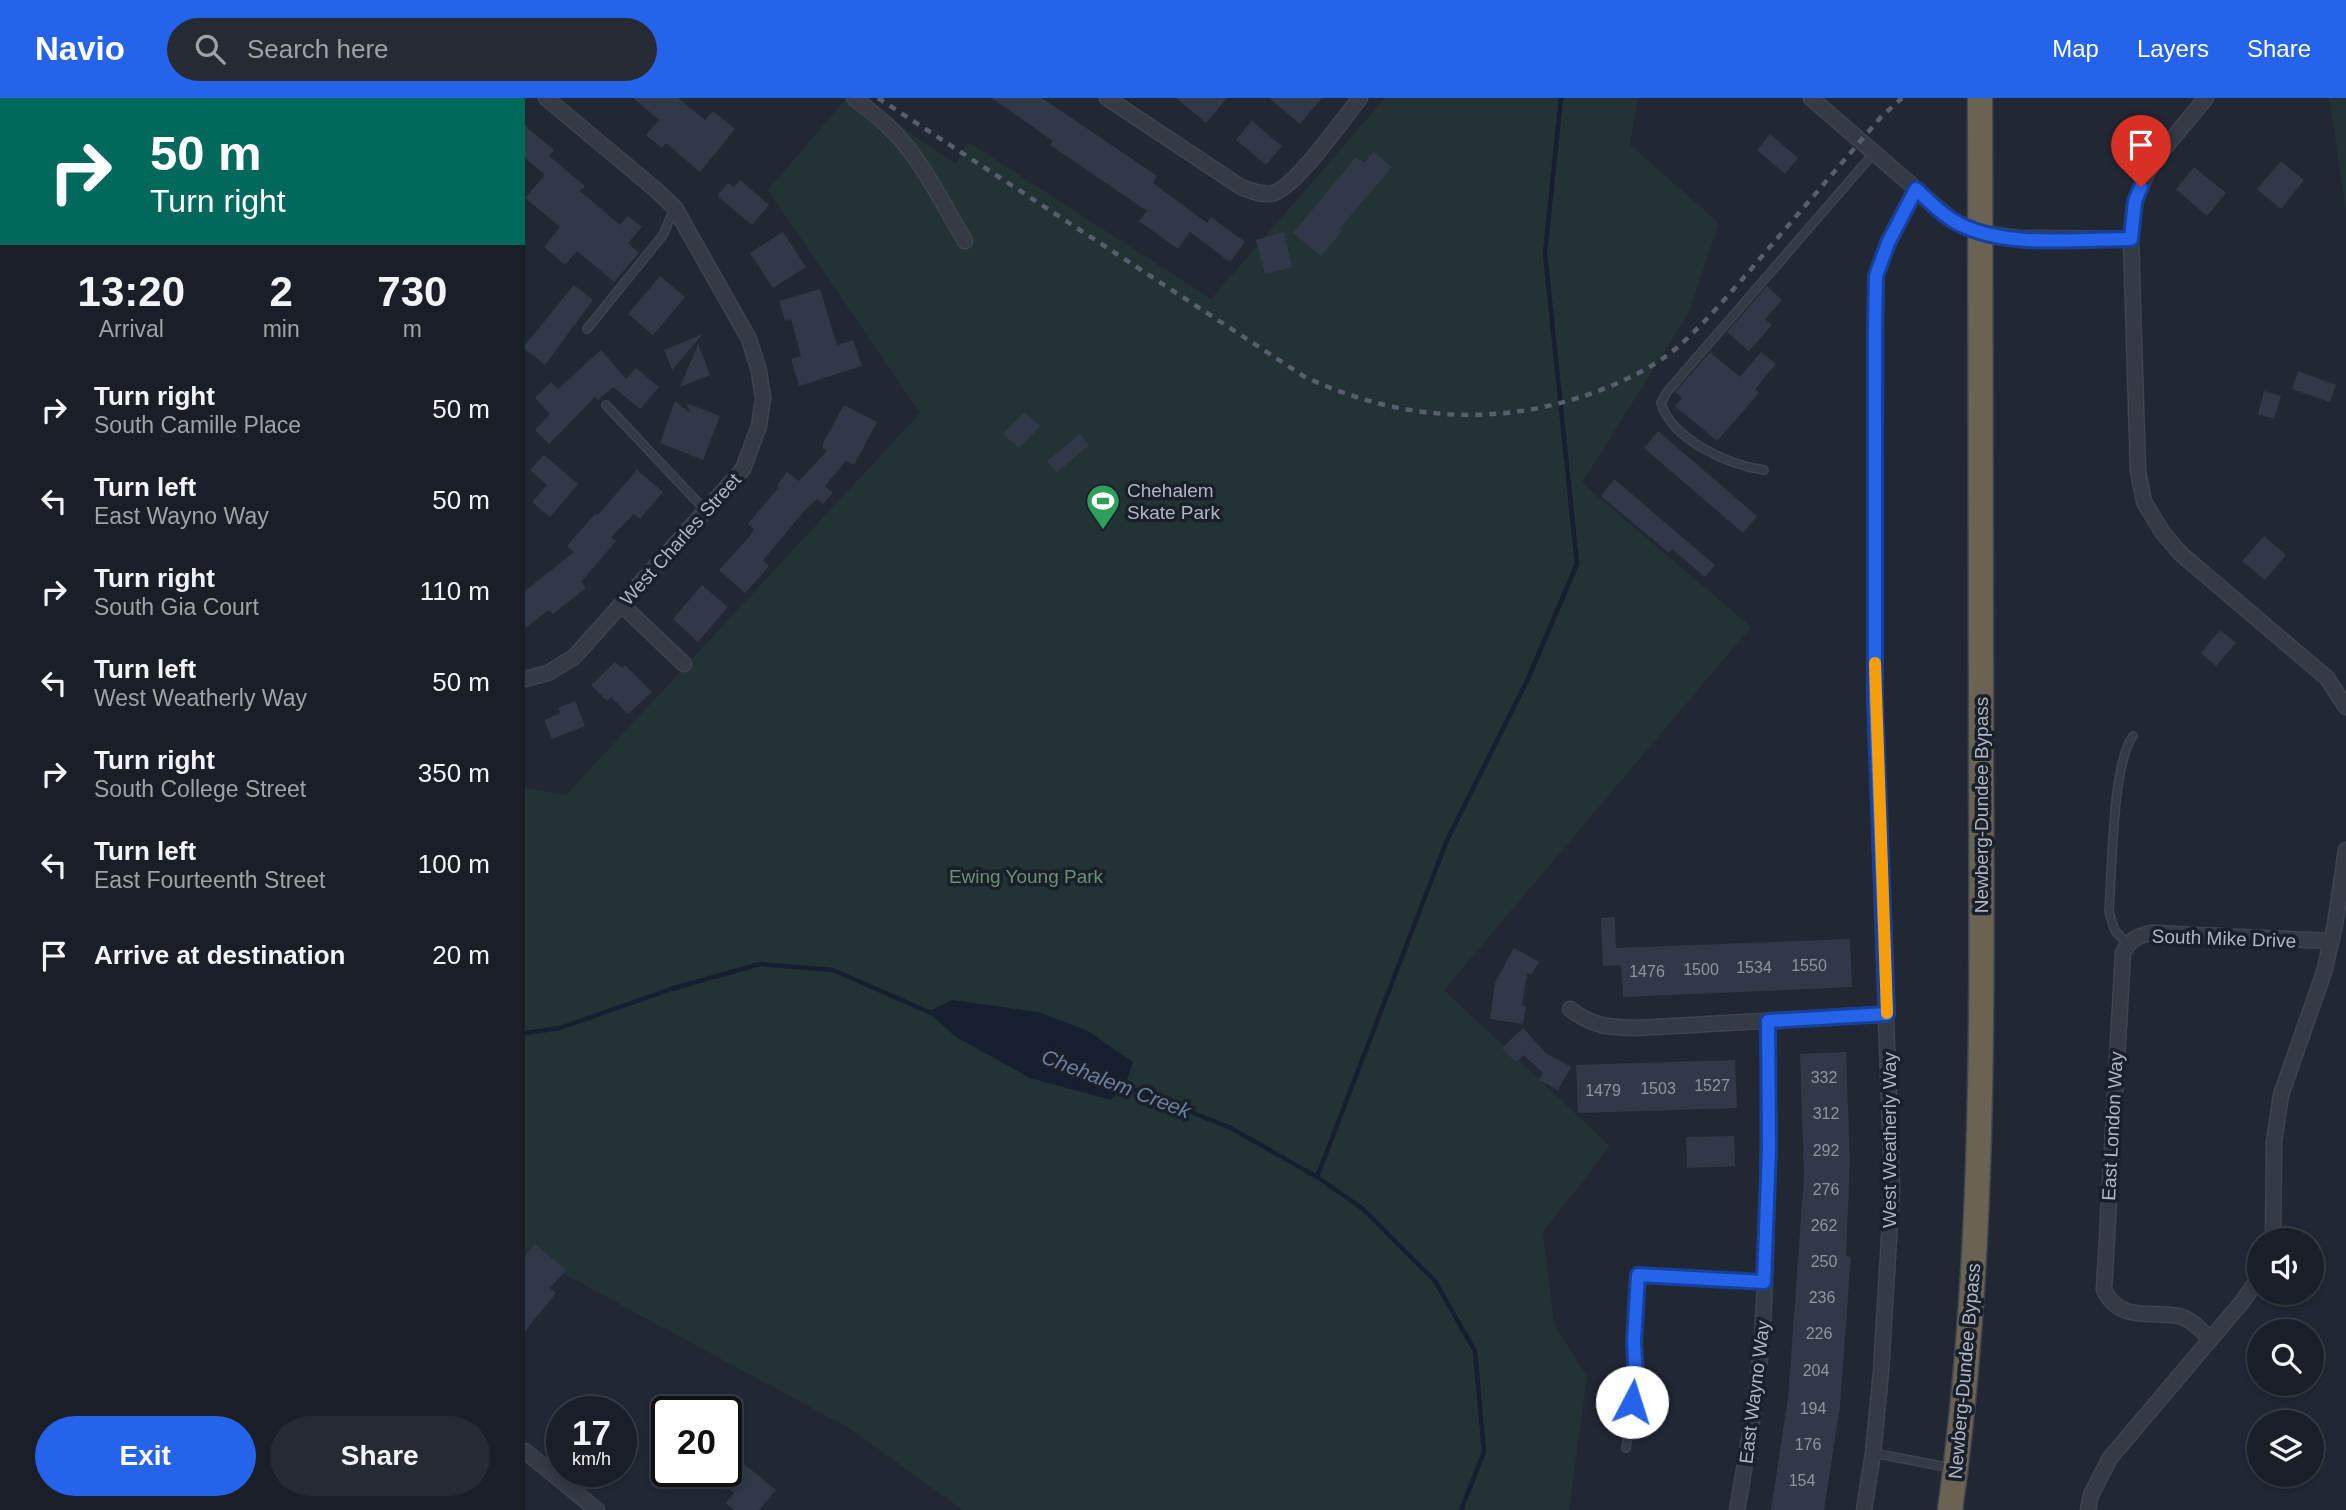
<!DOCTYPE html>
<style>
body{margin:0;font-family:Helvetica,sans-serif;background:#262b33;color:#f1f3f6;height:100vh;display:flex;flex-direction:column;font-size:26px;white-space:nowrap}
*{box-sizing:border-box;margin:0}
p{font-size:23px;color:#9fa2a7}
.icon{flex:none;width:38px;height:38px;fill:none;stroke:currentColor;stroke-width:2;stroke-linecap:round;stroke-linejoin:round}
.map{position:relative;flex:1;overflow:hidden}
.sheet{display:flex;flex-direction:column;background:#191e27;width:525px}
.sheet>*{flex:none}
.guide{background:#00695c;color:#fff;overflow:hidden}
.buttons{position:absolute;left:1722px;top:1130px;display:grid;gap:14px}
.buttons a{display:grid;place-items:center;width:77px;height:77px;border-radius:50%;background:#191e27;box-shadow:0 4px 10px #0003,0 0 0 2px #373c44;font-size:35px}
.speed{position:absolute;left:21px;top:1298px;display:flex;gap:14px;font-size:35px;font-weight:700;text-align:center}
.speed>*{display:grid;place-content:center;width:91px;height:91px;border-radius:50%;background:#191e27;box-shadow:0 4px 10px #0003,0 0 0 2px #373c44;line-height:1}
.speed small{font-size:18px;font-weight:400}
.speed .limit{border:4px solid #111;border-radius:10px;background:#fff;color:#111}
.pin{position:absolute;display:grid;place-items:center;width:60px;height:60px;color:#fff;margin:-72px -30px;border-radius:50% 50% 50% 0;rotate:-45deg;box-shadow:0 0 7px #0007}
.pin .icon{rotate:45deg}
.me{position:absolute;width:77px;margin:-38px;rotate:5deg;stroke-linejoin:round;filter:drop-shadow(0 0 5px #0008)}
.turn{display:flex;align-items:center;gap:24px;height:147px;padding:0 35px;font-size:32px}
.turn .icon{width:91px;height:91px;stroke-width:2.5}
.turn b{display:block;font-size:49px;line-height:60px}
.eta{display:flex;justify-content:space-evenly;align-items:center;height:119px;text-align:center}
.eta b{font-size:42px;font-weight:700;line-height:49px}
.action{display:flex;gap:14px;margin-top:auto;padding:14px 35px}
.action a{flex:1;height:80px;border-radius:42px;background:#2563eb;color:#fff;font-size:28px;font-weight:700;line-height:80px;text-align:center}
.action a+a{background:#262b33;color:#f1f3f6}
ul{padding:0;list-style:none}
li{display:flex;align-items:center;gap:21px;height:91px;padding:0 35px}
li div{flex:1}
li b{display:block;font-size:26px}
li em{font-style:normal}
header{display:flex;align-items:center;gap:42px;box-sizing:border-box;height:98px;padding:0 35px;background:#2563eb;color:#fff}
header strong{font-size:33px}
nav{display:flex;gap:38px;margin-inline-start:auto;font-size:24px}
.search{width:490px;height:63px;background:#262b33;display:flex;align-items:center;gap:18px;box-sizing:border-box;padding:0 24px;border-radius:38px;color:#9fa2a7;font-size:26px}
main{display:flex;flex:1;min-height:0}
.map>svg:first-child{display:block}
.green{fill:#233235}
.water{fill:#161f30}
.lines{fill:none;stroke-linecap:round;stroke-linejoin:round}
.stream{stroke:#161f30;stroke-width:4.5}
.building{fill:#313948}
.lane-casing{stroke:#3e444f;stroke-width:10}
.street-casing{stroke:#3e444f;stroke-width:17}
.highway-casing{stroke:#3f4550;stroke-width:27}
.lane{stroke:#353a45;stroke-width:7}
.street{stroke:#353a45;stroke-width:14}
.highway{stroke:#6a6252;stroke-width:24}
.rail{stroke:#575e6c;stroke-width:4.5;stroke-dasharray:7 7;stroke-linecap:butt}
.highway-bridge-casing{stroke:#3f4550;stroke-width:27;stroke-linecap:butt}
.highway-bridge{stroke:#6a6252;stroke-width:24}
.route-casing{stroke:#184099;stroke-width:18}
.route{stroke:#2563eb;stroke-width:12}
.slow{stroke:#f59e0b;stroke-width:12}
.labels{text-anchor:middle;stroke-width:7;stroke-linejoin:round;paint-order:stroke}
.number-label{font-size:16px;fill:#8e95a2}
.poi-label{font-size:19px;fill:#afb5c2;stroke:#1a2029;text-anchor:start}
.street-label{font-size:19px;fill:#afb5c2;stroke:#1a2029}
.park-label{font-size:19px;fill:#699074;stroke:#1a2029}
.water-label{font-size:21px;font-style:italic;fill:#6b7e9e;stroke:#1a2029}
</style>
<header>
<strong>Navio</strong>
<div class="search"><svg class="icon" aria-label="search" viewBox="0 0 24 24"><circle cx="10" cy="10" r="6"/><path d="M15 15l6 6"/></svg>Search here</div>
<nav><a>Map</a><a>Layers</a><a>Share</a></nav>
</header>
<main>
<section class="sheet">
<div class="guide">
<div class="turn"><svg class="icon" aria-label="right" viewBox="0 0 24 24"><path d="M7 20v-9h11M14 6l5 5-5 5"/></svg><div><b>50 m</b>Turn right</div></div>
</div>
<div class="eta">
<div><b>13:20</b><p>Arrival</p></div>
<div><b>2</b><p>min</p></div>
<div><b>730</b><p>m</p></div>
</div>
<ul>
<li><svg class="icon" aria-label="right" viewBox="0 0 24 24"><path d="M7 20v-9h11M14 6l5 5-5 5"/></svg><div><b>Turn right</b><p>South Camille Place</p></div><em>50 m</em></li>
<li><svg class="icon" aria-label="left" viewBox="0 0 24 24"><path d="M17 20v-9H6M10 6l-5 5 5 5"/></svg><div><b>Turn left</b><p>East Wayno Way</p></div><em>50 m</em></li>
<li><svg class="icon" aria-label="right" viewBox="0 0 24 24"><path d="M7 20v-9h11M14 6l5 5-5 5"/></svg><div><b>Turn right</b><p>South Gia Court</p></div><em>110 m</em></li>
<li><svg class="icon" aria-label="left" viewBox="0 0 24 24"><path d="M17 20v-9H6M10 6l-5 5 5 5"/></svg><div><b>Turn left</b><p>West Weatherly Way</p></div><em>50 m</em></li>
<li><svg class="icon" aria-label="right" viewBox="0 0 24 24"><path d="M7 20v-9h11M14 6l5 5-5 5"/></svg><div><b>Turn right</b><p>South College Street</p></div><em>350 m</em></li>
<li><svg class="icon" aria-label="left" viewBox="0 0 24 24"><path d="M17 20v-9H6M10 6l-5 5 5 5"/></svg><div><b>Turn left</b><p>East Fourteenth Street</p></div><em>100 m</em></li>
<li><svg class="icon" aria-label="arrive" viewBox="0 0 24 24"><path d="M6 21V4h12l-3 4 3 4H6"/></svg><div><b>Arrive at destination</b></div><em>20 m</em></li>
</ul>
<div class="action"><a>Exit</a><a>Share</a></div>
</section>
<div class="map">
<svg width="1821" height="1412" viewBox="0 0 1821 1412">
<rect width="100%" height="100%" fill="#212834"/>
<path class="green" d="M322 0H334L431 66 443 44 686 201 860 0H1113L1105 47 1194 125 1164 214 1057 385 1226 529 919 892 1085 1048 1018 1134 1029 1226 1062 1279 1044 1412H438L324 1330 0 1155V690L41 697 395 315 243 92Z
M1804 0H1821V113L1820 106Z"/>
<path class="water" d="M427 902 513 914 563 933 608 964 600 988 586 1002 505 980 431 939 403 914Z"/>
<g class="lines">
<path class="stream" d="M0 935 35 930 146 891 235 866 308 872 406 915
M595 986 706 1030 792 1079 838 1111 910 1183 950 1253 959 1354 936 1412
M792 1079 922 742 1002 583 1052 466 1020 155 1036 0"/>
</g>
<path class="building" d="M108 0H153L180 22 188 13 210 31 175 74 141 45 137 50 121 37 134 22Z
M467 0H517L632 78 628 85 682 125 686 119 720 144 705 164 665 134 653 151 614 123 622 113 525 47 528 43Z
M651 0H702L681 25Z
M744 0H797L775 26Z
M727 23 757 48 741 67 711 42Z
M0 28 29 52 24 58 60 88 55 93 95 127 103 118 117 129 103 145 114 155 89 184 52 153 40 167 19 149 35 129 0 100 20 77 0 60Z
M1245 36 1273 60 1260 76 1232 52Z
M848 54 867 69 814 131 817 133 796 158 768 135 831 59 839 65Z
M1756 63 1779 82 1756 111 1732 91Z
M1669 69 1701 95 1682 118 1651 91Z
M215 82 244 107 227 127 192 98 203 85 209 89Z
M258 134 281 169 248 190 225 155Z
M759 134 767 169 740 176 731 142Z
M135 178 160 199 128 237 103 216Z
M49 187 68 202 20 267 0 251V247Z
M1242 188 1257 202 1240 221 1247 227 1224 253 1202 234Z
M295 191 312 247 328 242 337 268 274 288 266 261 276 258 266 221 260 223 254 203Z
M178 236 147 272 139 252Z
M173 246 185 277 155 289Z
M76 252 101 281 111 270 134 289 115 311 88 289 73 302 70 299 24 346 10 332 25 316 10 300 26 284 33 291Z
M1185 254 1215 279 1236 254 1251 266 1230 291 1234 295 1192 343 1150 308 1157 300 1150 294Z
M1773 273 1811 287 1805 304 1767 291Z
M1739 293 1756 298 1749 321 1733 316Z
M150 303 165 315 161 305 195 318 178 362 135 345Z
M319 307 352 324 329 367 321 363 300 388 308 395 298 406 292 401 281 411 238 462 244 468 220 495 194 472 225 438 229 431 223 426 254 389 252 387 262 374 274 383 302 353 298 350V345Z
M499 314 515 328 494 350 478 336Z
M1133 333 1232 418 1218 435 1119 350Z
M555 336 564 347 532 374 522 363Z
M19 357 53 386 25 419 7 404 22 387 5 372Z
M112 372 138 394 115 421 109 416 86 439 91 443 56 484 61 490 28 516 24 512 0 530V493L49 454 42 448 71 415 73 417Z
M1089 381 1190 467 1180 479 1147 451 1144 455 1076 398Z
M1739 438 1761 457 1740 482 1717 463Z
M177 487 203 509 173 544 148 521Z
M1695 532 1711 545 1691 568 1676 555Z
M90 564 97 570 100 567 127 594 103 616 86 599 82 603 66 587Z
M50 603 60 628 27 641 19 622 36 615 33 610Z
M1090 819 1091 850 1325 841 1327 889 1098 899 1096 867 1078 868 1076 820Z
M989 850 1014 864 1006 877 1002 875 997 908H1001L998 926 965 921 970 885Z
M998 930 1021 955 1046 969 1033 992 1014 982 1018 975 999 957 991 964 977 950Z
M1321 954 1325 1063 1321 1158 1326 1159 1315 1308 1299 1412H1246L1263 1300 1279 1076 1275 956Z
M1210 962 1212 1010 1053 1015 1051 967Z
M1209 1038 1210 1068 1162 1070 1161 1039Z
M10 1146 41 1172 25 1190 31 1195 0 1233V1158Z
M214 1362 251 1392 234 1412H209L201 1405 209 1395 196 1384Z"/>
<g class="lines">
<g class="lane-casing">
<path id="lane" d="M62 231 138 137 149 111
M81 307 180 412
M1239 372C1204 367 1147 342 1136 305L1142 294 1348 56
M1603 846 1590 833 1584 814C1587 775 1587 666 1608 638
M1101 1350 1111 1282 1109 1243 1113 1177
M1348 1355 1427 1370"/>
</g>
<g class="street-casing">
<path id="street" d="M329 0C340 9 353 18 363 28 396 59 417 105 440 143
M582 0 716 89C726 93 739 98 749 95 772 87 818 21 835 0
M1286 0 1428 123 1458 135 1494 140 1606 141
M1681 0 1632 59 1622 75 1610 103 1606 141 1613 373 1619 404 1638 435 1656 456 1802 580 1821 609
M97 507 159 566
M0 581 23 575 49 559 218 371 234 328 238 300 234 273 224 241 150 110 130 91 21 0
M1045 911C1069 929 1082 929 1112 930L1362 916
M1748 1143 1749 1044 1756 997 1799 874 1810 827 1821 752
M1113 1177 1239 1184
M1686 1241C1676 1233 1667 1221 1654 1218 1624 1213 1595 1224 1579 1192L1598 855C1605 842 1612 838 1626 835L1806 843
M0 1353 72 1412
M1212 1412C1224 1344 1236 1275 1239 1206 1243 1111 1244 1017 1243 923
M1339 1412 1348 1355 1356 1274 1367 1091 1350 603 1351 178 1363 144 1391 91
M1563 1412 1566 1397 1585 1360 1717 1204 1734 1180"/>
</g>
<g class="highway-casing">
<path id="highway" d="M1425 1412C1463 1142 1456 869 1456 597"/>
</g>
<use href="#lane" class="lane"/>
<use href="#street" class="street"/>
<use href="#highway" class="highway"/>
<path class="rail" d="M353 0 780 279C875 323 974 330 1073 293 1102 282 1133 267 1156 246 1186 219 1212 187 1239 156 1278 110 1317 65 1356 19L1377 0"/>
<g class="highway-bridge-casing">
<path id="highway-bridge" d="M1455 0 1456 597"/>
</g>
<use href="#highway-bridge" class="highway-bridge"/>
</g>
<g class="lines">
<g class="route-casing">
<path id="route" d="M1107 1304 1111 1282 1109 1243 1113 1177 1239 1184 1244 1051 1243 923 1362 916 1350 603V230L1351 178 1363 145 1391 91C1403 102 1415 115 1429 123 1475 151 1553 141 1606 141L1610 103 1616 89"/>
</g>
<use href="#route" class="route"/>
<path class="slow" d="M1350 565 1362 915"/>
</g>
<defs>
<g id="stadium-pin" transform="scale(1.75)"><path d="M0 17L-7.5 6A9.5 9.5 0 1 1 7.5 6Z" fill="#2e9e5b" stroke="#1a2029"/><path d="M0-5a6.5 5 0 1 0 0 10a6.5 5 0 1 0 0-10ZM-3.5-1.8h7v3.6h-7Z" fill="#fff"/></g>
</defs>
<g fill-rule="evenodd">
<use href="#stadium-pin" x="578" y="403"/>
</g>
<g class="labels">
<g class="number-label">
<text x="1284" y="873">1550</text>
<text x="1229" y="875">1534</text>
<text x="1176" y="877">1500</text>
<text x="1122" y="879">1476</text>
<text x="1299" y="985">332</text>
<text x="1187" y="993">1527</text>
<text x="1133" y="996">1503</text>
<text x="1078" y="998">1479</text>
<text x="1301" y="1021">312</text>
<text x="1301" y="1058">292</text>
<text x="1301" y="1097">276</text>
<text x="1299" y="1133">262</text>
<text x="1299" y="1169">250</text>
<text x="1297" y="1205">236</text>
<text x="1294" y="1241">226</text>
<text x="1291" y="1278">204</text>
<text x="1288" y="1316">194</text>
<text x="1283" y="1352">176</text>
<text x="1277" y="1388">154</text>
</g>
<g class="poi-label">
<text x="602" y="399">Chehalem<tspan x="602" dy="22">Skate Park</tspan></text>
</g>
<g class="street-label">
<text transform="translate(155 441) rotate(-48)" y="7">West Charles Street</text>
<text transform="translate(1456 707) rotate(-90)" y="7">Newberg-Dundee Bypass</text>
<text transform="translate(1699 840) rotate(2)" y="7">South Mike Drive</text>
<text transform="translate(1587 1028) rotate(-87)" y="7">East London Way</text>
<text transform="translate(1364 1042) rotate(-90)" y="7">West Weatherly Way</text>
<text transform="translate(1439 1273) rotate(-85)" y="7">Newberg-Dundee Bypass</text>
<text transform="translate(1229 1294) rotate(-83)" y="7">East Wayno Way</text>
</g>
<g class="park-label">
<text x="501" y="785">Ewing Young Park</text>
</g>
<g class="water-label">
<text transform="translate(591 986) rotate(21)" y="7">Chehalem Creek</text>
</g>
</g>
</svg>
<div class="buttons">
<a><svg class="icon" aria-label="sound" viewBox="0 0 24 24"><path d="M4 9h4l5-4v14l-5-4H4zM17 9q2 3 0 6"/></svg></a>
<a><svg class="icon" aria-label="search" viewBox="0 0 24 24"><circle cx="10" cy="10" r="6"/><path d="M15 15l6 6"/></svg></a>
<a><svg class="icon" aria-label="layers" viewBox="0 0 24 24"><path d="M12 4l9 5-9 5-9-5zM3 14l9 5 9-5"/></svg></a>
</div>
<div class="speed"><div>17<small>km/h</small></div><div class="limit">20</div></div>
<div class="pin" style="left:1616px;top:89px;background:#d93025"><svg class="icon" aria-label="arrive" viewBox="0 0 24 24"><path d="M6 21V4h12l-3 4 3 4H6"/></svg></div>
<svg class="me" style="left:1107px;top:1304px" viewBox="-20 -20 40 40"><circle r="19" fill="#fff"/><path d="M0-13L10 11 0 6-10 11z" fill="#2563eb"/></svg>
</div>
</main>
